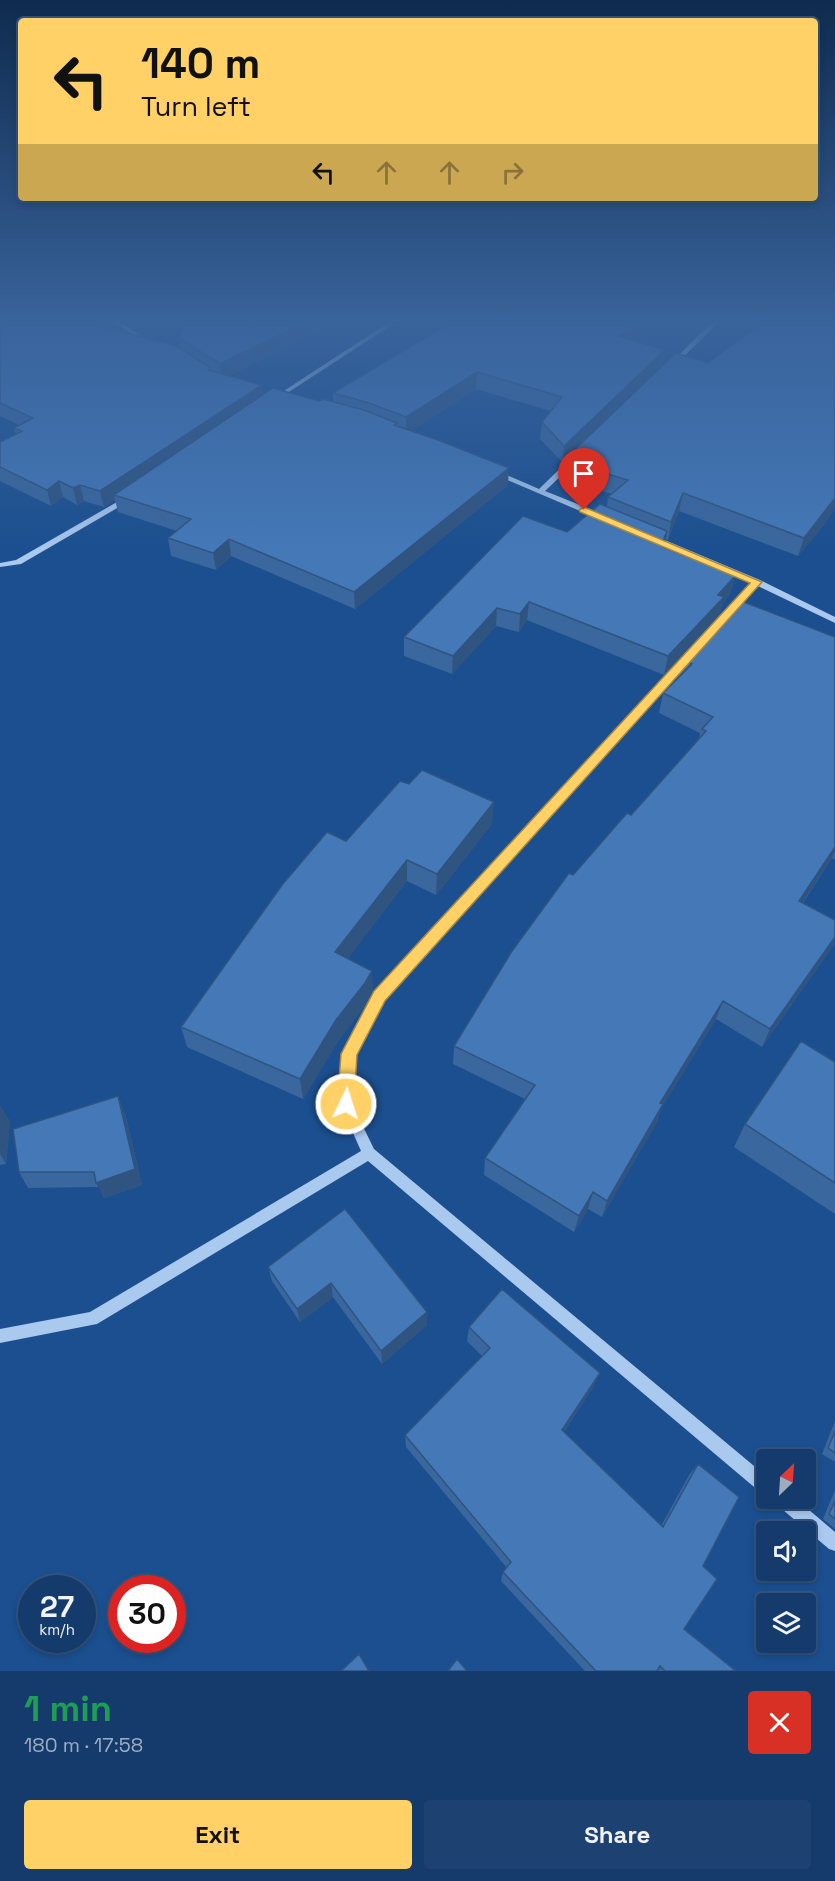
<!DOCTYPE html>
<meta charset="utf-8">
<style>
body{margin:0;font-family:"Space Grotesk",sans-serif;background:#1d4271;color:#f1f3f6;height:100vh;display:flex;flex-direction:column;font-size:22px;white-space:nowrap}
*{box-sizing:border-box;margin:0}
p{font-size:20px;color:#9dadc1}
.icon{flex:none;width:33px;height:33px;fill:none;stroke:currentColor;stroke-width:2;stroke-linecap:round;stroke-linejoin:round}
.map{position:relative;height:1671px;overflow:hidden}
.details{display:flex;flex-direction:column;background:#143b6b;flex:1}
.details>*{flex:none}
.guide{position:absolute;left:18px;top:18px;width:800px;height:183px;border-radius:6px;box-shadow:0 3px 9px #0003,0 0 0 2px #33557e;background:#ffd166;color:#111;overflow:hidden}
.needle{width:39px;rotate:25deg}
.tools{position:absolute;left:756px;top:1449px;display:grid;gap:12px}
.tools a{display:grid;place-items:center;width:60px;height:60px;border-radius:6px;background:#143b6b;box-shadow:0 3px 9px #0003,0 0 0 2px #33557e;font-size:30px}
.speed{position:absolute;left:18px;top:1575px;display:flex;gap:12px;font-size:30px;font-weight:700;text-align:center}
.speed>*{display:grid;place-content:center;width:78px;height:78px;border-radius:50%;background:#143b6b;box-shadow:0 3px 9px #0003,0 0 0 2px #33557e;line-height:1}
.speed small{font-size:15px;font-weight:400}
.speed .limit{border:9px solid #d22;background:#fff;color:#111}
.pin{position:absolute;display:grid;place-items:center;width:51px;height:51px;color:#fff;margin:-62px -26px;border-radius:50% 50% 50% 0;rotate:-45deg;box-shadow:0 0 6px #0007}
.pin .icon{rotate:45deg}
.me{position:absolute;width:66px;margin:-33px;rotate:4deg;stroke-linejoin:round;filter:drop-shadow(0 0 4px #0008)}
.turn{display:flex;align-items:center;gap:21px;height:126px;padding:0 24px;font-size:27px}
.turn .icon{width:78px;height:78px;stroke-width:2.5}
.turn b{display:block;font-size:42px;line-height:51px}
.lanes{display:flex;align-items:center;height:57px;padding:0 24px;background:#0003;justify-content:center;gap:30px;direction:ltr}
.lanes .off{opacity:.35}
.round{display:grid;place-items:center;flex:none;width:63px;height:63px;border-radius:6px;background:#1d4271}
.head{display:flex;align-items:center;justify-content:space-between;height:102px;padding:0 24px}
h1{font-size:36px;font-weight:700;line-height:45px;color:#1e9e55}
.button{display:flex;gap:12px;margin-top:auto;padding:12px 24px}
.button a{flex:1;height:69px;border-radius:6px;background:#ffd166;color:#111;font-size:24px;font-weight:700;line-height:69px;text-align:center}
.button a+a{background:#1d4271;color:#f1f3f6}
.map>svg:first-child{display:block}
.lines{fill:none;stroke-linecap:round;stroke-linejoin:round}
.minor{fill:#a9c9ee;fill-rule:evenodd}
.wall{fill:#3a679d}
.shaded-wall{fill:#305480}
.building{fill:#4478b7;stroke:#305480;stroke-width:1.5}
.route{fill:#ffd166;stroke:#a68842;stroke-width:1.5}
</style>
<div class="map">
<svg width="835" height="1671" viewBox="0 0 835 1671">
<rect width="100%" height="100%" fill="#1b4f8f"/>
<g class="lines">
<path class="minor" d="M109 319H116L150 342 145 343Z
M394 319H401L278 399 273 398Z
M715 319H722L674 366H670V364Z
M576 453 583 455 545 491 605 515V519H599L493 474 500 472 539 489Z
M124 498 131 500 21 564 0 567V563L16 560Z
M649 536H655L760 580 835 617V623L758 586 734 612H728V608L752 583 649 540Z
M688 654 691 655V659L383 1000 355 1054 352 1104 374 1149 766 1476V1494L760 1492 368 1161 97 1324 0 1343V1329L90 1312 361 1151 340 1104 343 1054 375 992 685 655Z
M774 1498H795L835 1532V1551L829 1549 776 1504Z"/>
</g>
<path class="wall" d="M0 319 180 349 179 338 324 328 229 376 262 385 263 395 319 401 333 402V393L635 341 663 366 708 363 835 319V507L826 522 798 556 679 511 668 540 666 539 664 547 735 576 730 594 723 603 719 615 664 675 527 620 519 632 496 626 452 674 404 656V637L607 507 608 497 612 494 582 484 569 470 571 455 563 463 540 439 542 422 551 411 476 389 411 431 508 485 355 609 231 556 216 570 171 556 168 538 177 531 118 512 115 500 104 507 84 501 77 505 63 497 51 506 0 481V442L16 434 14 428 19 425 0 416Z
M835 637V860L832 858 803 903 835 920V943L762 1047 716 1019 661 1109 657 1122 602 1217 588 1209 574 1232 484 1175 485 1158 525 1099 453 1064 454 1046 573 875 631 815 699 738 700 733 659 713 663 693 676 680 681 659Z
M492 824 436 895 407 881 348 958 373 992 366 1004 338 1041 303 1099 187 1047 181 1027 346 841Z
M835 1062V1214L734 1147 745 1124Z
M0 1106 10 1122 6 1164 0 1165Z
M125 1113 142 1185 104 1198 99 1187 28 1188 19 1172Z
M345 1209 427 1312V1325L382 1364 333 1297 300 1322 272 1281 268 1267Z
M469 1327 594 1386 564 1432 661 1526 689 1475 698 1464 703 1566 684 1629 736 1671H585L501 1581 503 1572 507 1568 406 1447 405 1435 482 1356 467 1341Z
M835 1421V1462L822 1454Z
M835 1490V1529L823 1519Z"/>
<path class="shaded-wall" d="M312 319H324V328L222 379 220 364Z
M646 319H669L617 352 619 336Z
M665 350 663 367 571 453V455L563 463 564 446Z
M477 372 476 389 406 434V417Z
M262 385 263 401 114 495 115 500 104 507 100 491Z
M509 468 508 485 355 609 354 592Z
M59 481 63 497 51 506 47 490Z
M80 485 84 501 77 505 73 488Z
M683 493 679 511 668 540 671 522Z
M835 498V507L826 522 798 556 804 538Z
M667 531 664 549 661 546Z
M229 539 231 556 216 570 213 553Z
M735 576 730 594 723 603 719 615 664 675 668 656Z
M529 602 527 620 519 632 520 614Z
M497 608 496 626 452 674 453 656Z
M494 802 492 824 436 895 437 874Z
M835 847V851L832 858 791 920 799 901Z
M407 860V881L337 973 335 952Z
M835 937V943L762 1047 770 1029Z
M372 971 373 992 366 1004 338 1041 303 1099 300 1079 336 1020Z
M723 1001 716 1019 661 1109 657 1122 602 1217 607 1201 660 1103Z
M118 1096 125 1113 142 1185 104 1198 96 1183Z
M0 1106 10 1122 6 1164 0 1154Z
M593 1192 588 1209 574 1232 579 1216Z
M331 1283 333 1297 300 1322 297 1309Z
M427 1312V1325L382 1364 381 1351Z
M600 1373 594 1386 557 1442 562 1430Z"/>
<path class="building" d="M0 319H75L176 346 211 368 208 370 262 385 100 491 80 485 73 488 59 481 47 490 0 467V442L22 431 14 428 33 418 0 403Z
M185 319H312L220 364 179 338Z
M456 319H646L619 336 665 350 564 446 542 422 562 397 477 372 406 417 369 403 333 393Z
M767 319H835V498L804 538 683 493 671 522 608 497 628 480 584 467 571 453 676 353 708 363Z
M273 388 319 401 323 399 364 410 397 423 394 425 438 440 509 468 354 592 229 539 213 553 168 538 191 519 114 495Z
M600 504 667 531 661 546 735 576 718 595 724 597 668 656 529 602 520 614 497 608 453 656 404 637 523 516 567 532Z
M736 599 835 637V847L799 901 835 920V937L770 1029 723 1001 660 1103 663 1104 607 1201 593 1192 579 1216 485 1158 535 1085 454 1046 512 951 569 873 573 875 627 813 631 815 706 731 702 729 713 717 663 693 692 664 681 659Z
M422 770 494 802 437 874 407 860 335 952 372 971 365 983 336 1020 300 1079 181 1027 282 885 327 832 346 841 400 781 409 784Z
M801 1041 835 1062V1183L745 1124Z
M118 1096 135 1169 96 1183 94 1172H19L13 1129Z
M345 1209 427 1312 381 1351 331 1283 297 1309 268 1267Z
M502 1289 600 1373 562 1430 663 1527 698 1464 739 1497 703 1566 717 1579 684 1629 736 1671H665L660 1666 657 1671H596L503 1572 511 1562 405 1435 490 1348 469 1327Z
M835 1431V1453L828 1448Z
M835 1501V1519L829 1514Z
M359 1654 369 1671H341Z
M457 1659 467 1671H448Z"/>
<linearGradient id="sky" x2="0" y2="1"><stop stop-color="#0f2b4f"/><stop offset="0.58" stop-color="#39639b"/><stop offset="1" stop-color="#39639b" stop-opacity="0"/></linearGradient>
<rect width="835" height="553" fill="url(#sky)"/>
<path class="route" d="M584 507 762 582 385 1001 357 1055 354 1104 351 1109 346 1111 340 1109 337 1104 341 1054 374 991 750 583 580 512 579 510Z"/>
</svg>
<div class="tools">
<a><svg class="needle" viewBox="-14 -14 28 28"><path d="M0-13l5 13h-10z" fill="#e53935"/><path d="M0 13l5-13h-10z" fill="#9dadc1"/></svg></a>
<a><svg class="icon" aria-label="sound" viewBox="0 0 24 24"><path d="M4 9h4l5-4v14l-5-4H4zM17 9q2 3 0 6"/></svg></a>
<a><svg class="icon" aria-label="layers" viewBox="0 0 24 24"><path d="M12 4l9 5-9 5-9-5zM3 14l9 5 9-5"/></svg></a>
</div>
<div class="speed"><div>27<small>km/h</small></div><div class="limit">30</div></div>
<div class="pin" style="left:584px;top:510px;background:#d93025"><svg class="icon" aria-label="arrive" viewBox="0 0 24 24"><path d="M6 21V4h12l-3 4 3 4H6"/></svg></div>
<svg class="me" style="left:346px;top:1104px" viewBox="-20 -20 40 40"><circle r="17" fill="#ffd166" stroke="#fff" stroke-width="3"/><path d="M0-11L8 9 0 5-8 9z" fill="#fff"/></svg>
<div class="guide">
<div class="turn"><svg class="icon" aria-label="left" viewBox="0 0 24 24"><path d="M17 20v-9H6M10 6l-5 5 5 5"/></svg><div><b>140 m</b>Turn left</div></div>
<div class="lanes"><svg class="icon" aria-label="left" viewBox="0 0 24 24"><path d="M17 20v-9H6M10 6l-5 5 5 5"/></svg><svg class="icon off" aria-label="ahead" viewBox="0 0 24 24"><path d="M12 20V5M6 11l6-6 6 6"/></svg><svg class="icon off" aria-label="ahead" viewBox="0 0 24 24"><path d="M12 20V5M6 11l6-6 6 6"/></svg><svg class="icon off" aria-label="right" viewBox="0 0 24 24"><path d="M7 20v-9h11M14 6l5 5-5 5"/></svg></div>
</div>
</div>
<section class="details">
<div class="head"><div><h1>1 min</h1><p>180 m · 17:58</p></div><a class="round" style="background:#d93025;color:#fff"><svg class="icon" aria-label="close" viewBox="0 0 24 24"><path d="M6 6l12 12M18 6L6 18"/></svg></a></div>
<div class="button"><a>Exit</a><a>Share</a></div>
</section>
